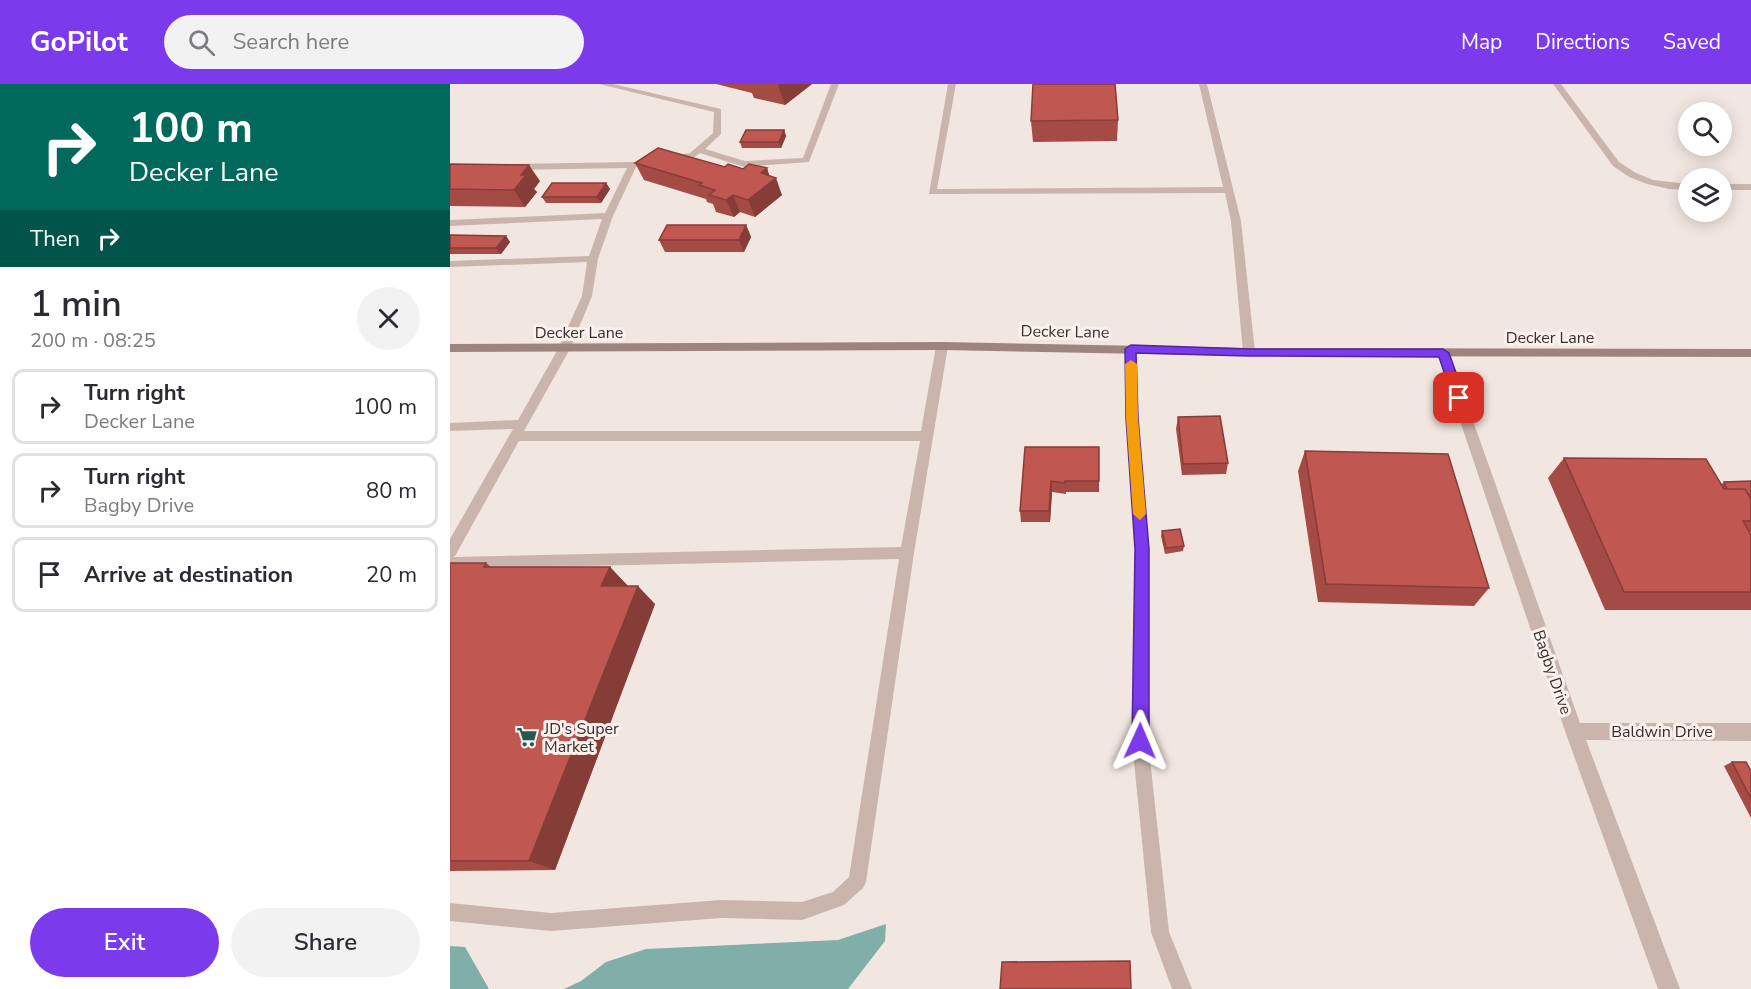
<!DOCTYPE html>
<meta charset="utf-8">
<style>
body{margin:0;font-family:"Nunito Sans",sans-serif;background:#f2f2f3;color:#2b2b33;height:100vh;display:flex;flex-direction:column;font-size:22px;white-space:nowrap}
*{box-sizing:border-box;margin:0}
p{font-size:20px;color:#7c7c81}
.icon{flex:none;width:33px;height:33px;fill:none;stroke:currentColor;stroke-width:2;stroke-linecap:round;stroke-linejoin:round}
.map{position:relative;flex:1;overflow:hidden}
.drawer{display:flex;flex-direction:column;background:#fff;width:450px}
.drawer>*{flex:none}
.guide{background:#00695c;color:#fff;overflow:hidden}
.controls{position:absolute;left:1228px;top:18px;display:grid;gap:12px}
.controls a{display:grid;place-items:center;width:54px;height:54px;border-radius:50%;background:#fff;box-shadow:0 3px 15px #0003;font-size:30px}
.pin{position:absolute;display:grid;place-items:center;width:51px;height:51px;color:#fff;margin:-26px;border-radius:12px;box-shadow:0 3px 9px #0006}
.me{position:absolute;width:66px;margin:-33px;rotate:1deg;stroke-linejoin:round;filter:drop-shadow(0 0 4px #0008)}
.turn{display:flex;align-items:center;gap:21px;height:126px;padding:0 30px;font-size:27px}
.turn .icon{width:78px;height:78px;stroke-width:2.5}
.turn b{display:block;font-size:42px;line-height:51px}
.then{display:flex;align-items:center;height:57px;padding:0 30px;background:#0003;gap:12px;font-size:22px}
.round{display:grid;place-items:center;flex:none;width:63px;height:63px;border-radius:32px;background:#f2f2f3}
.headline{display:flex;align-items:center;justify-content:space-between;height:102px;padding:0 30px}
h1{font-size:36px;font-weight:600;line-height:45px}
.action{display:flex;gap:12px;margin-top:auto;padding:12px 30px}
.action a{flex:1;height:69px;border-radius:36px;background:#7c3aed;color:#fff;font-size:24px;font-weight:600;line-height:69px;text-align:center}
.action a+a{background:#f2f2f3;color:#2b2b33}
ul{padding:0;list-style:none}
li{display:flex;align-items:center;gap:18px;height:75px;margin:0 12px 9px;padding:0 18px;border:3px solid #e1e1e2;border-radius:12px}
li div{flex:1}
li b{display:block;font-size:22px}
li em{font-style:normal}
header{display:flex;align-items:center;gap:36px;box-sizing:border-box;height:84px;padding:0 30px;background:#7c3aed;color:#fff}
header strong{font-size:28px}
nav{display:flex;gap:33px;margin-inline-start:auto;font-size:21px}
.search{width:420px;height:54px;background:#f2f2f3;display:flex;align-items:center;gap:15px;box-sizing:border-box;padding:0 21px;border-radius:33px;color:#7c7c81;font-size:22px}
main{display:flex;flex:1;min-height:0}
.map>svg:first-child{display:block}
.water{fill:#80aea8}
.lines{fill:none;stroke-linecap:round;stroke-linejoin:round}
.lane{fill:#cab5ac;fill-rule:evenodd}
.street{fill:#cab5ac;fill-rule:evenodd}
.secondary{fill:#9e847e;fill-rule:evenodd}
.wall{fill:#a54b45}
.shaded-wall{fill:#863d38}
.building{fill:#c05750;stroke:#863d38;stroke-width:1.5}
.route{fill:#7c3aed;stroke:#51269a;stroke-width:1.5}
.slow{fill:#f59e0b}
.labels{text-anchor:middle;stroke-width:6;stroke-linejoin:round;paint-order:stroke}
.street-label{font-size:16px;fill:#392d2b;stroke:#faf1ed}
.poi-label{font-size:16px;fill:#392d2b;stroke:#faf1ed;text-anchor:start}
</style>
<header>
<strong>GoPilot</strong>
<div class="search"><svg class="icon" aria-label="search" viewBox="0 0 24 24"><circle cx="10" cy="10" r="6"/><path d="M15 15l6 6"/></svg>Search here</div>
<nav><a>Map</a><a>Directions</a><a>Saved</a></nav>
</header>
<main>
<section class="drawer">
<div class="guide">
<div class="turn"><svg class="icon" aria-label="right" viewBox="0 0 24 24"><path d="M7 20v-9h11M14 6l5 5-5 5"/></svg><div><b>100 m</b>Decker Lane</div></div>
<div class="then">Then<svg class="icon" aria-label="right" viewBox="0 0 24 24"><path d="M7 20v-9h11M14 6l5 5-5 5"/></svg></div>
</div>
<div class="headline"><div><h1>1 min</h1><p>200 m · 08:25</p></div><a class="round"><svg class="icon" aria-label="close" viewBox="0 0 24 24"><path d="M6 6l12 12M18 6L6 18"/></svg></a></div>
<ul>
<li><svg class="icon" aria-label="right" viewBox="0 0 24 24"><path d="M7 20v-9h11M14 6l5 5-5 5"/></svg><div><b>Turn right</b><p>Decker Lane</p></div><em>100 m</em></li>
<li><svg class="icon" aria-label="right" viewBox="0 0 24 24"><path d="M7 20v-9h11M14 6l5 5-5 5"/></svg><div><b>Turn right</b><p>Bagby Drive</p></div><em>80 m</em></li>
<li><svg class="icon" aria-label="arrive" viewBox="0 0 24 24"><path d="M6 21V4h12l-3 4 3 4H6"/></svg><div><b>Arrive at destination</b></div><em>20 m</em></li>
</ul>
<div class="action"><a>Exit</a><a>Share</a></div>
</section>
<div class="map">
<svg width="1301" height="905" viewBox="0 0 1301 905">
<rect width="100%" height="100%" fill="#f2e7e0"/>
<path class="water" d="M436 840 435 857 398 905H114L131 897 156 878 196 865 388 856Z
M0 862 15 863 39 905H0Z"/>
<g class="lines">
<path class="lane" d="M149 0H163L271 25V50L255 65 295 77 353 74 381 0H389L359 78 294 83 250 69 243 74 186 83 163 132 148 175 142 212 120 265 74 347H471L486 262 492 258 498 262 464 469 416 798 413 804 394 821 352 836 271 834 101 847 0 837V819L101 829 271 816 352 818 383 808 399 793 449 475 0 485V455L63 345 0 347V339L68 336 108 265 132 212 137 178 0 183V177L139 172 152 135 0 142V136L155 129 177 84 62 86 58 83 62 80 183 78 240 69 263 49 264 28ZM69 357H470L451 463 2 473 5 472Z
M498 0H506L487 105 773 103 749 0H757L791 137 805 268 803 271H795L793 268 781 137 775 109 479 110Z
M1103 0H1111L1169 78 1186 89 1203 96 1239 100V106L1219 105 1197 100 1179 93 1163 82Z
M1272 100H1301V106H1272Z
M681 261 687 265 688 334 699 465 698 657 719 848 742 905H722L701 848 682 657 685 465 676 334 675 265Z"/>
<path class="street" d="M993 265 999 269 1130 639H1301V657L1136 656 1230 905H1208L1115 647 987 269Z"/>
<path class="secondary" d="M492 258 799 264 1301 265V273L799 272 492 266 0 268V260Z"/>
</g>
<path class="wall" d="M266 0H362L335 21 304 14 302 9Z
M668 36 667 57 583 58 581 37Z
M334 46 336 52 331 64H292L290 58Z
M185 79 293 85 317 84 319 92 332 111 305 133 290 128 284 133 266 128 263 120 257 118 256 115 194 96Z
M0 80 90 97 84 105 87 108 75 123 0 122Z
M156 99 160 105 151 119H96L92 113Z
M296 141 301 153 294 168H215L209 156Z
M0 151 56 152 60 158 51 170H0Z
M728 333 778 379 776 390 732 391 726 345Z
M575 363H649V408H616V410L602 408 600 438H571L570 427Z
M855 367 1039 504 1024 522 868 518 848 387Z
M1114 374 1271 401 1274 398 1301 397V448L1300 449 1301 451V526H1155L1098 394Z
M712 447 734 462 733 467 715 470 711 452Z
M0 479H36L41 483H160L177 501V502L205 520 105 786 0 787Z
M1282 678 1301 687V734L1274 682Z"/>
<path class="shaded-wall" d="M329 0H362L335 21 328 1Z
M334 46 336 52 331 64 329 58Z
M79 81 90 97 84 105 87 108 75 123 64 106 71 91Z
M317 84 321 97 326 94 332 111 305 133 298 116 311 89Z
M156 99 160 105 151 119 147 113Z
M283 111 290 128 284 133 276 116Z
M296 141 301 153 294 168 289 156Z
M56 152 60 158 51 170 46 164Z
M601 397 602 408 600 438 599 427Z
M160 483 177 501 170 520 151 502Z
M188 502 205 520 105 786 79 777Z"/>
<path class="building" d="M583 0H665L668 36 581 37Z
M296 46H334L329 58H290Z
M208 64 275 83 278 80 293 85 299 80 317 84 311 89 326 94 298 116 283 111 276 116 259 111 265 106 249 101 252 99 185 79Z
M0 80 79 81 71 91H76L64 106 0 105Z
M102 99H156L147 113H92Z
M217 141H296L289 156H209Z
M0 151 56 152 46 164H0Z
M770 332 778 379 733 380 728 333Z
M575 363H649V397H615V399L601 397 599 427H570Z
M855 367 998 370 1039 504 876 500Z
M1114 374 1256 375 1274 405H1295L1301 415V437H1293L1301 451V508H1174Z
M1301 397V410H1298L1295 405H1277L1274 398Z
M730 445 734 462 716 464 712 447Z
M0 479H36L34 483H160L151 502H188L79 777H0Z
M1282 678H1296L1301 687V715Z
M680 877 681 905H550L552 878Z"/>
<path class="route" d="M681 261 799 265H993L999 269 1015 314 1013 317H1004L989 273 799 272 686 269 688 334 699 465V657L696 662 690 664 685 662 682 657 685 465 676 334 675 265Z"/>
<path class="slow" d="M681 276 687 280 688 334 696 430 690 436 683 430 676 334 675 280Z"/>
<defs>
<g id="supermarket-bare" transform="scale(1.62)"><path d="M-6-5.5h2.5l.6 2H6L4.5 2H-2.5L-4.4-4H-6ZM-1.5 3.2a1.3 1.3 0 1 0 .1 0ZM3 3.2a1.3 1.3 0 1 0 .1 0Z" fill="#225952" stroke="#faf1ed" stroke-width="2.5" paint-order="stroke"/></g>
</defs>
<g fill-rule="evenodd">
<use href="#supermarket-bare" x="77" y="653"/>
</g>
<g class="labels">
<g class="street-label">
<text transform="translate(615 247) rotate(1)" y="6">Decker Lane</text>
<text x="129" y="254">Decker Lane</text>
<text x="1100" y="259">Decker Lane</text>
<text transform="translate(1103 588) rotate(71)" y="6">Bagby Drive</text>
<text x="1212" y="653">Baldwin Drive</text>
</g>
<g class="poi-label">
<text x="94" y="650">JD's Super<tspan x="94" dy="18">Market</tspan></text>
</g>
</g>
</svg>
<div class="controls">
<a><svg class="icon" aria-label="search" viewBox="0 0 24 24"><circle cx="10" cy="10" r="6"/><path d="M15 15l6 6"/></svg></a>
<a><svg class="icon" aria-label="layers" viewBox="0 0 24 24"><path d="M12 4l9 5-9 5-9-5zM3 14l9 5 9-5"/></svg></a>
</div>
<div class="pin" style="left:1009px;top:314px;background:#d93025"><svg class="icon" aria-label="arrive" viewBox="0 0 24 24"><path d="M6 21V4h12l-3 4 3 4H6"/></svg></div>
<svg class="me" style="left:690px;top:657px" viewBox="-20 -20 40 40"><path d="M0-17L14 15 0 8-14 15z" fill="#7c3aed" stroke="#fff" stroke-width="4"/></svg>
</div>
</main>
